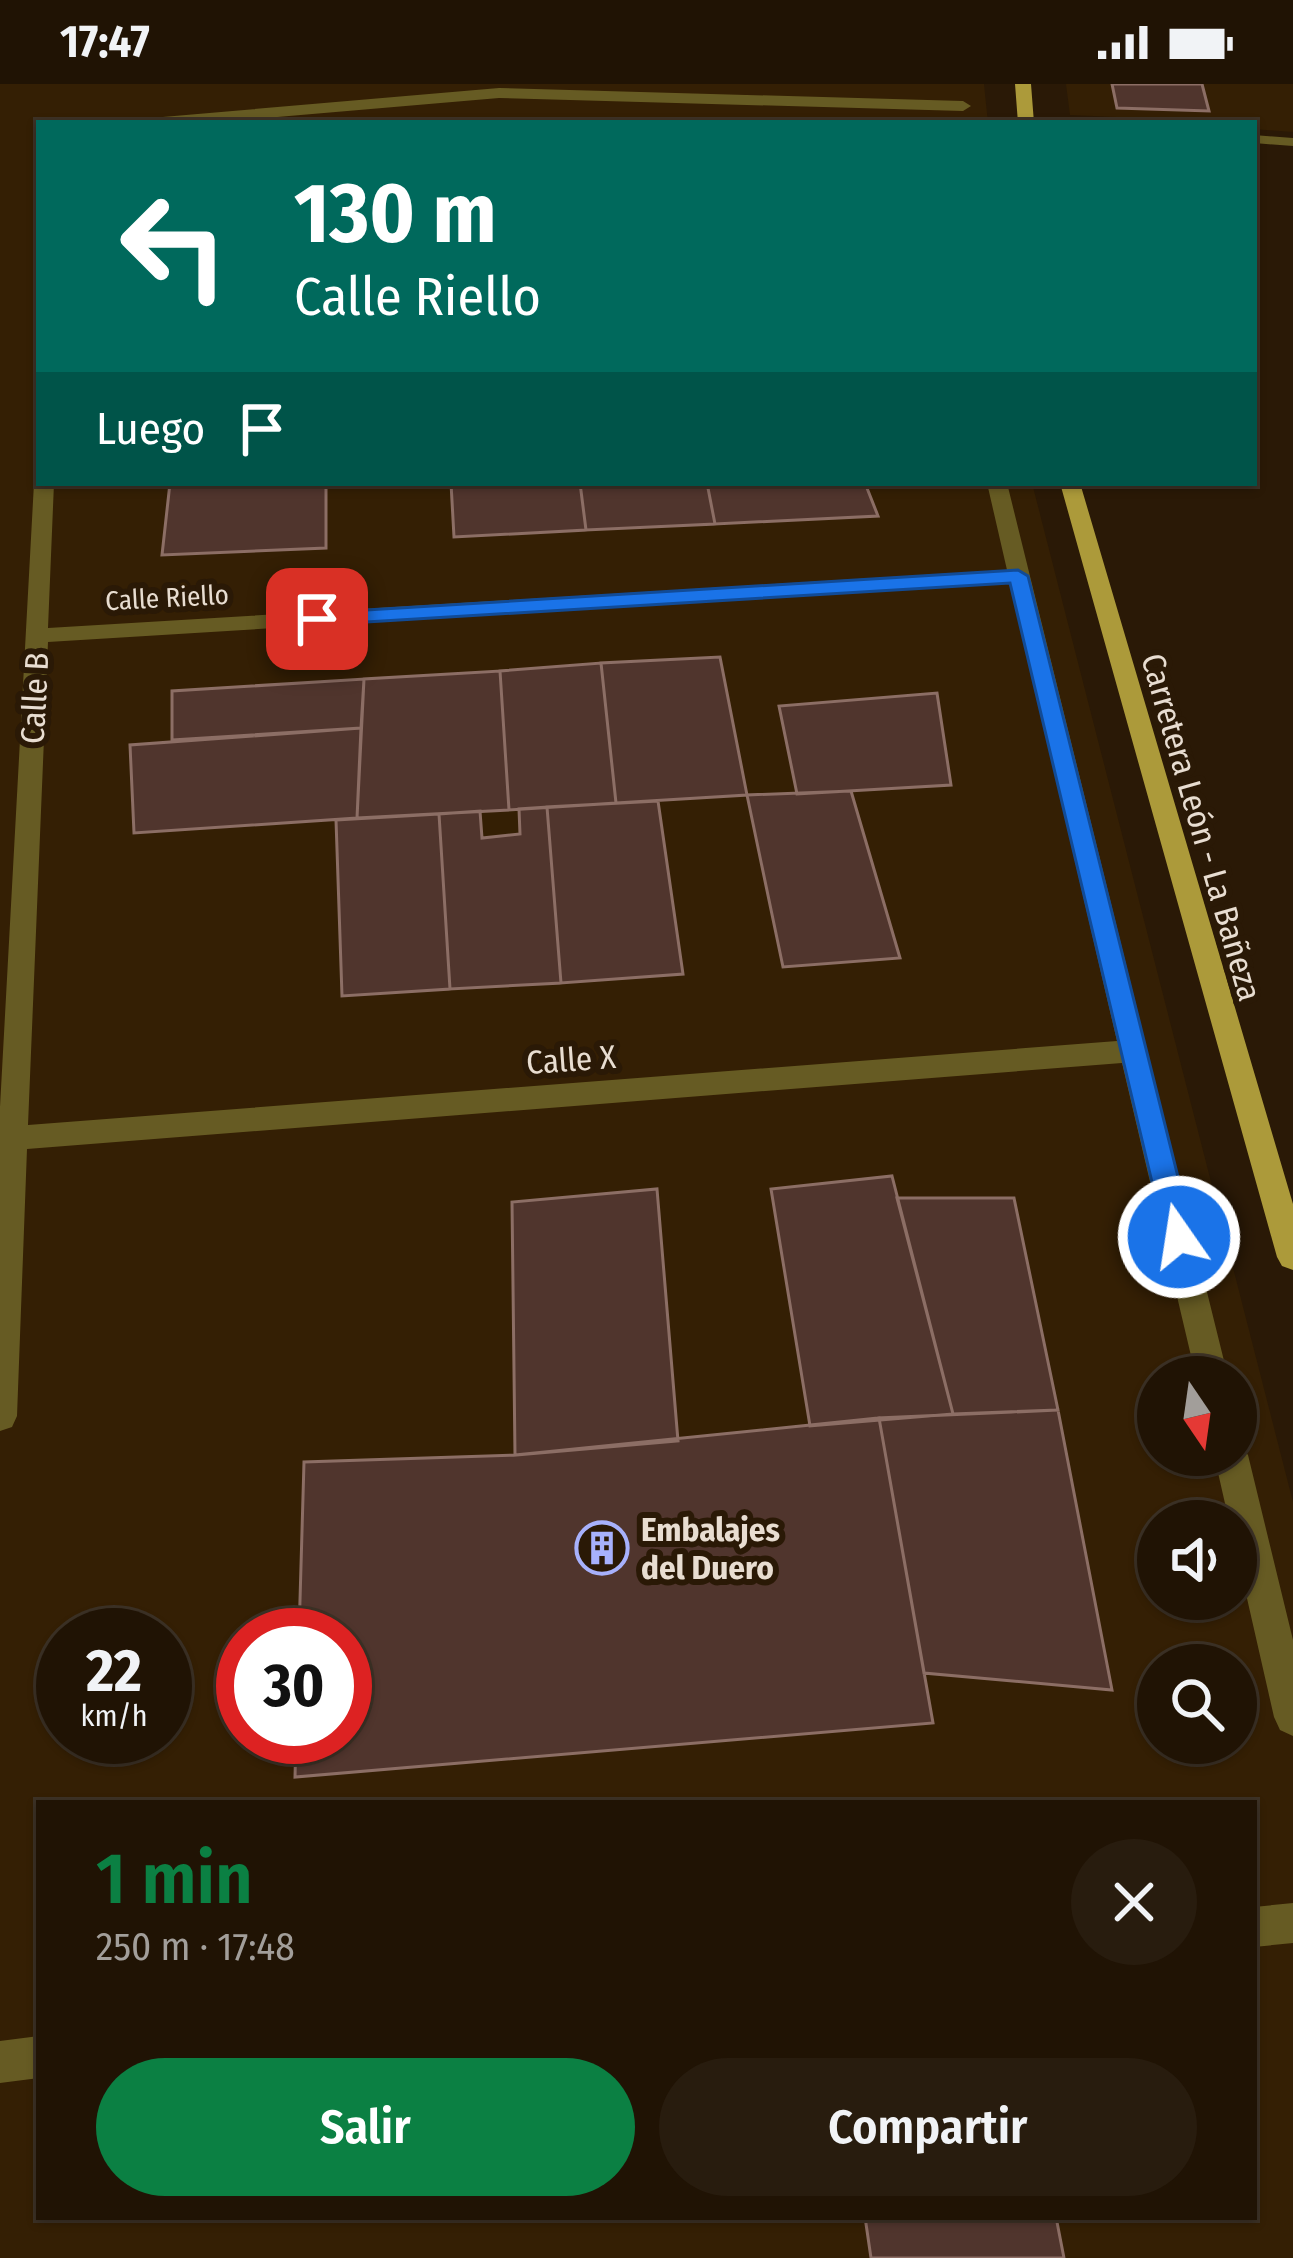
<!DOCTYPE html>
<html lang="es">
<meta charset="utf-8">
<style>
body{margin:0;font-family:"Fira Sans Condensed",sans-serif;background:#281c0e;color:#f1f3f6;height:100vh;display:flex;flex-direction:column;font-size:45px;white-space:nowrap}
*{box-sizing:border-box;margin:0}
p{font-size:39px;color:#a29e9a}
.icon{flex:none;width:66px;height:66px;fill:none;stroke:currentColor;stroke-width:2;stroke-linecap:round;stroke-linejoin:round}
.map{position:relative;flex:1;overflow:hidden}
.panel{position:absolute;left:36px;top:1716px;width:1221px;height:420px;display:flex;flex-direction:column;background:#201304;border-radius:0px;box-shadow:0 3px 9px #0004,0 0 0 3px #3d3226}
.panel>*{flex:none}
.guide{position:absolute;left:36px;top:36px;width:1221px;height:366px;border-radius:0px;box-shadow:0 3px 9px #0004,0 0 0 3px #3d3226;background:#00695c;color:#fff;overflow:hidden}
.needle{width:78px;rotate:167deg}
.tools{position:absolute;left:1137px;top:1272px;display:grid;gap:24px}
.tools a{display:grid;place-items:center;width:120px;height:120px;border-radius:50%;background:#201304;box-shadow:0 3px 9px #0004,0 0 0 3px #3d3226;font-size:60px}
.speed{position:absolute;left:36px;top:1524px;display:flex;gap:24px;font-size:60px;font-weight:700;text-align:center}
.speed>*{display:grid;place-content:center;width:156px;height:156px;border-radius:50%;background:#201304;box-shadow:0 3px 9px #0004,0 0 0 3px #3d3226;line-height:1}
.speed small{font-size:30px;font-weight:400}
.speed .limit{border:18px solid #d22;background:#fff;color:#111}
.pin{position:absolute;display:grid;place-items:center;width:102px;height:102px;color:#fff;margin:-51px;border-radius:24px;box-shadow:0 6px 18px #0006}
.me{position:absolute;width:132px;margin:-66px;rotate:347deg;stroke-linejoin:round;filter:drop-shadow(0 0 9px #0008)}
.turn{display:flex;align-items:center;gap:42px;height:252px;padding:0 60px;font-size:54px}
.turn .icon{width:156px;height:156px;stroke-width:2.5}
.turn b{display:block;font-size:84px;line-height:102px}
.then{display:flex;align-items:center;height:114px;padding:0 60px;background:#0003;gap:24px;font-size:45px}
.round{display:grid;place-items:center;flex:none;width:126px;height:126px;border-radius:63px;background:#281c0e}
.head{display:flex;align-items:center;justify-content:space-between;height:204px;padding:0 60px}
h1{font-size:72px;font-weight:600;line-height:90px;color:#0b8043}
.button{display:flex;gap:24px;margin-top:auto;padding:24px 60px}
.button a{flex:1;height:138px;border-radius:72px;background:#0b8043;color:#fff;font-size:48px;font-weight:600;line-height:138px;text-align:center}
.button a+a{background:#281c0e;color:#f1f3f6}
.status{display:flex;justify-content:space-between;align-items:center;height:84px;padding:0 60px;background:#201304;direction:ltr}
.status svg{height:33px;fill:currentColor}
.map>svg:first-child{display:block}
.built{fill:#341f04;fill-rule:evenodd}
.building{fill:#50352d;stroke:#8c6e65;stroke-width:3}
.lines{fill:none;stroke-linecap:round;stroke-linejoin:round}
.lane{fill:#665b23;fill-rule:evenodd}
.street{fill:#665b23;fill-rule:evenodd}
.primary{fill:#ac9a3a;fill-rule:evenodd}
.route{fill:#1a73e8;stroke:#114b97;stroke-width:3}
.labels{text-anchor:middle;stroke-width:12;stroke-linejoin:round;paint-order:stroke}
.far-street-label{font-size:27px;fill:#e8ddd1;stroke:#2a1906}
.street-label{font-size:33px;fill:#e8ddd1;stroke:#2a1906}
.poi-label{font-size:33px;font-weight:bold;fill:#e8ddd1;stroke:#2a1906;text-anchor:start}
</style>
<div class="status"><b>17:47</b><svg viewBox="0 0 49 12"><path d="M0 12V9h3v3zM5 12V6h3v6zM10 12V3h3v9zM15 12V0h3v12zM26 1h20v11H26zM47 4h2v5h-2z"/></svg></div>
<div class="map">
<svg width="1293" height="2174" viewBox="0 0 1293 2174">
<rect width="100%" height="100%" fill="#2a1906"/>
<path class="built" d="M0 0H984L988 39H39V399H1032L1293 1418V2174H0ZM1158 1293H1236V1371H1158ZM1158 1437H1236V1515H1158ZM63 1551H165V1653H63ZM243 1551H345V1653H243ZM1158 1581H1236V1659H1158ZM39 1719H1254V2133H39Z
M1066 0H1293V48L1254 45V39L1070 31Z"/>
<path class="building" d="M1112 0H1202L1209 27 1117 24Z
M170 399H326V464L162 471Z
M451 399H580L586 446 454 453Z
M580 399H707L715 440 586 446Z
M707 399H865L878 432 715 440Z
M720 573 747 711 616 719 601 579Z
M601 579 616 719 509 726 500 587Z
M500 587 509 726 357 734 364 595Z
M364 595 361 644 172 656V607Z
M937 609 951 701 797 710 779 622Z
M361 644 357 734 134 749 130 661Z
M851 707 900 874 783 883 747 711Z
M658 717 683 890 561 899 547 723Z
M547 723 561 899 450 905 439 730 480 727 482 754 520 750 519 725Z
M439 730 450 905 342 912 336 736Z
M892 1092 953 1330 810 1342 771 1105Z
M657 1105 678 1357 515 1371 512 1118Z
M897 1114H1014L1058 1326 953 1330Z
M1058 1326 1112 1606 924 1589 879 1334Z
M879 1334 933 1639 295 1693 296 1653H345V1551H299L304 1378 515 1371Z
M865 2133H1056L1064 2174H871Z"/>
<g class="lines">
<path class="lane" d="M1254 51 1293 54V62L1254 59Z"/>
<path class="street" d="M499 4 963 17 971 22 963 27 499 14 206 39H143L151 34Z
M39 394V399H54L48 544 1007 486 987 399H1007L1228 1293H1196L1122 979 27 1065 17 1332 12 1343 0 1347V1023L34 399ZM1010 499 1117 957 28 1041 48 558Z
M1236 1357 1248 1371 1293 1556V1652L1280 1646 1274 1633 1236 1466V1437H1229L1214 1371H1236Z
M1293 1819V1859L1254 1863V1823Z
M39 1952V1994L0 1999V1957Z"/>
<path class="primary" d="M1015 0H1031L1034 39H1018Z
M1060 399H1080L1293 1120V1186L1282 1182 1277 1173Z"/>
</g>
<path class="route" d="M1018 486 1028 492 1193 1153 1179 1165 1165 1153 1010 499 317 541 307 535 317 529Z"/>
<defs>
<g id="building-ring" transform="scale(2.7)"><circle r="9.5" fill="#2a1906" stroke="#a7b1fc" stroke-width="1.5"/><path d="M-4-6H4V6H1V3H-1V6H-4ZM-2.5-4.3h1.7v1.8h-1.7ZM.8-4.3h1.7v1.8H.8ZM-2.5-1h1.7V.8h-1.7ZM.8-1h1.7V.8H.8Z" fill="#a7b1fc"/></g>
</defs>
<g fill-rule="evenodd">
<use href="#building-ring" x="602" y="1464"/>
</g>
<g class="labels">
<g class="far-street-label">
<text transform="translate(167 514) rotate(-3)" y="9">Calle Riello</text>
</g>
<g class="street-label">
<text transform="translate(34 614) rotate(-87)" y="12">Calle B</text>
<text transform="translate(1202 743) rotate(74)" y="12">Carretera León - La Bañeza</text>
<text transform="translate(571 975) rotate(-4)" y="12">Calle X</text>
</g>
<g class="poi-label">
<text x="641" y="1457">Embalajes<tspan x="641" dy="38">del Duero</tspan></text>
</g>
</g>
</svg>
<div class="tools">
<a><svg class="needle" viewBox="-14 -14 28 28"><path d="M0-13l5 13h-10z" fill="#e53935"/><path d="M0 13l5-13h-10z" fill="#a29e9a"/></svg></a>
<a><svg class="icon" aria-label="sound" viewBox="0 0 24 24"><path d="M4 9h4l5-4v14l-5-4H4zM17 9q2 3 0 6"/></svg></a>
<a><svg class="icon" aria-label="search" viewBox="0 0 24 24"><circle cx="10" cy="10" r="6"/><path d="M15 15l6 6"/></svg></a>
</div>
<div class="speed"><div>22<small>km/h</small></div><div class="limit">30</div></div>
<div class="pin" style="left:317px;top:535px;background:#d93025"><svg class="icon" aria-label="arrive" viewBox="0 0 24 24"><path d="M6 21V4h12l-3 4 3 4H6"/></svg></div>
<svg class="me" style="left:1179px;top:1153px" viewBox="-20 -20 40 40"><circle r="17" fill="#1a73e8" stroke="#fff" stroke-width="3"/><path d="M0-11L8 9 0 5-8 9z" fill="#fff"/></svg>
<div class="guide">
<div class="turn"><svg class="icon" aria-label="left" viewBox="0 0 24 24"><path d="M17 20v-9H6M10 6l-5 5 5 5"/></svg><div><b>130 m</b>Calle Riello</div></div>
<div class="then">Luego<svg class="icon" aria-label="arrive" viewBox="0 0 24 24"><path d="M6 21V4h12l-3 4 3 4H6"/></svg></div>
</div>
<section class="panel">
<div class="head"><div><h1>1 min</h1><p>250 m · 17:48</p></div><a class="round"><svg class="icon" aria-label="close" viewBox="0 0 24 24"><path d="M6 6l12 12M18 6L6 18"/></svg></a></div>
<div class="button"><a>Salir</a><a>Compartir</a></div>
</section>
</div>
